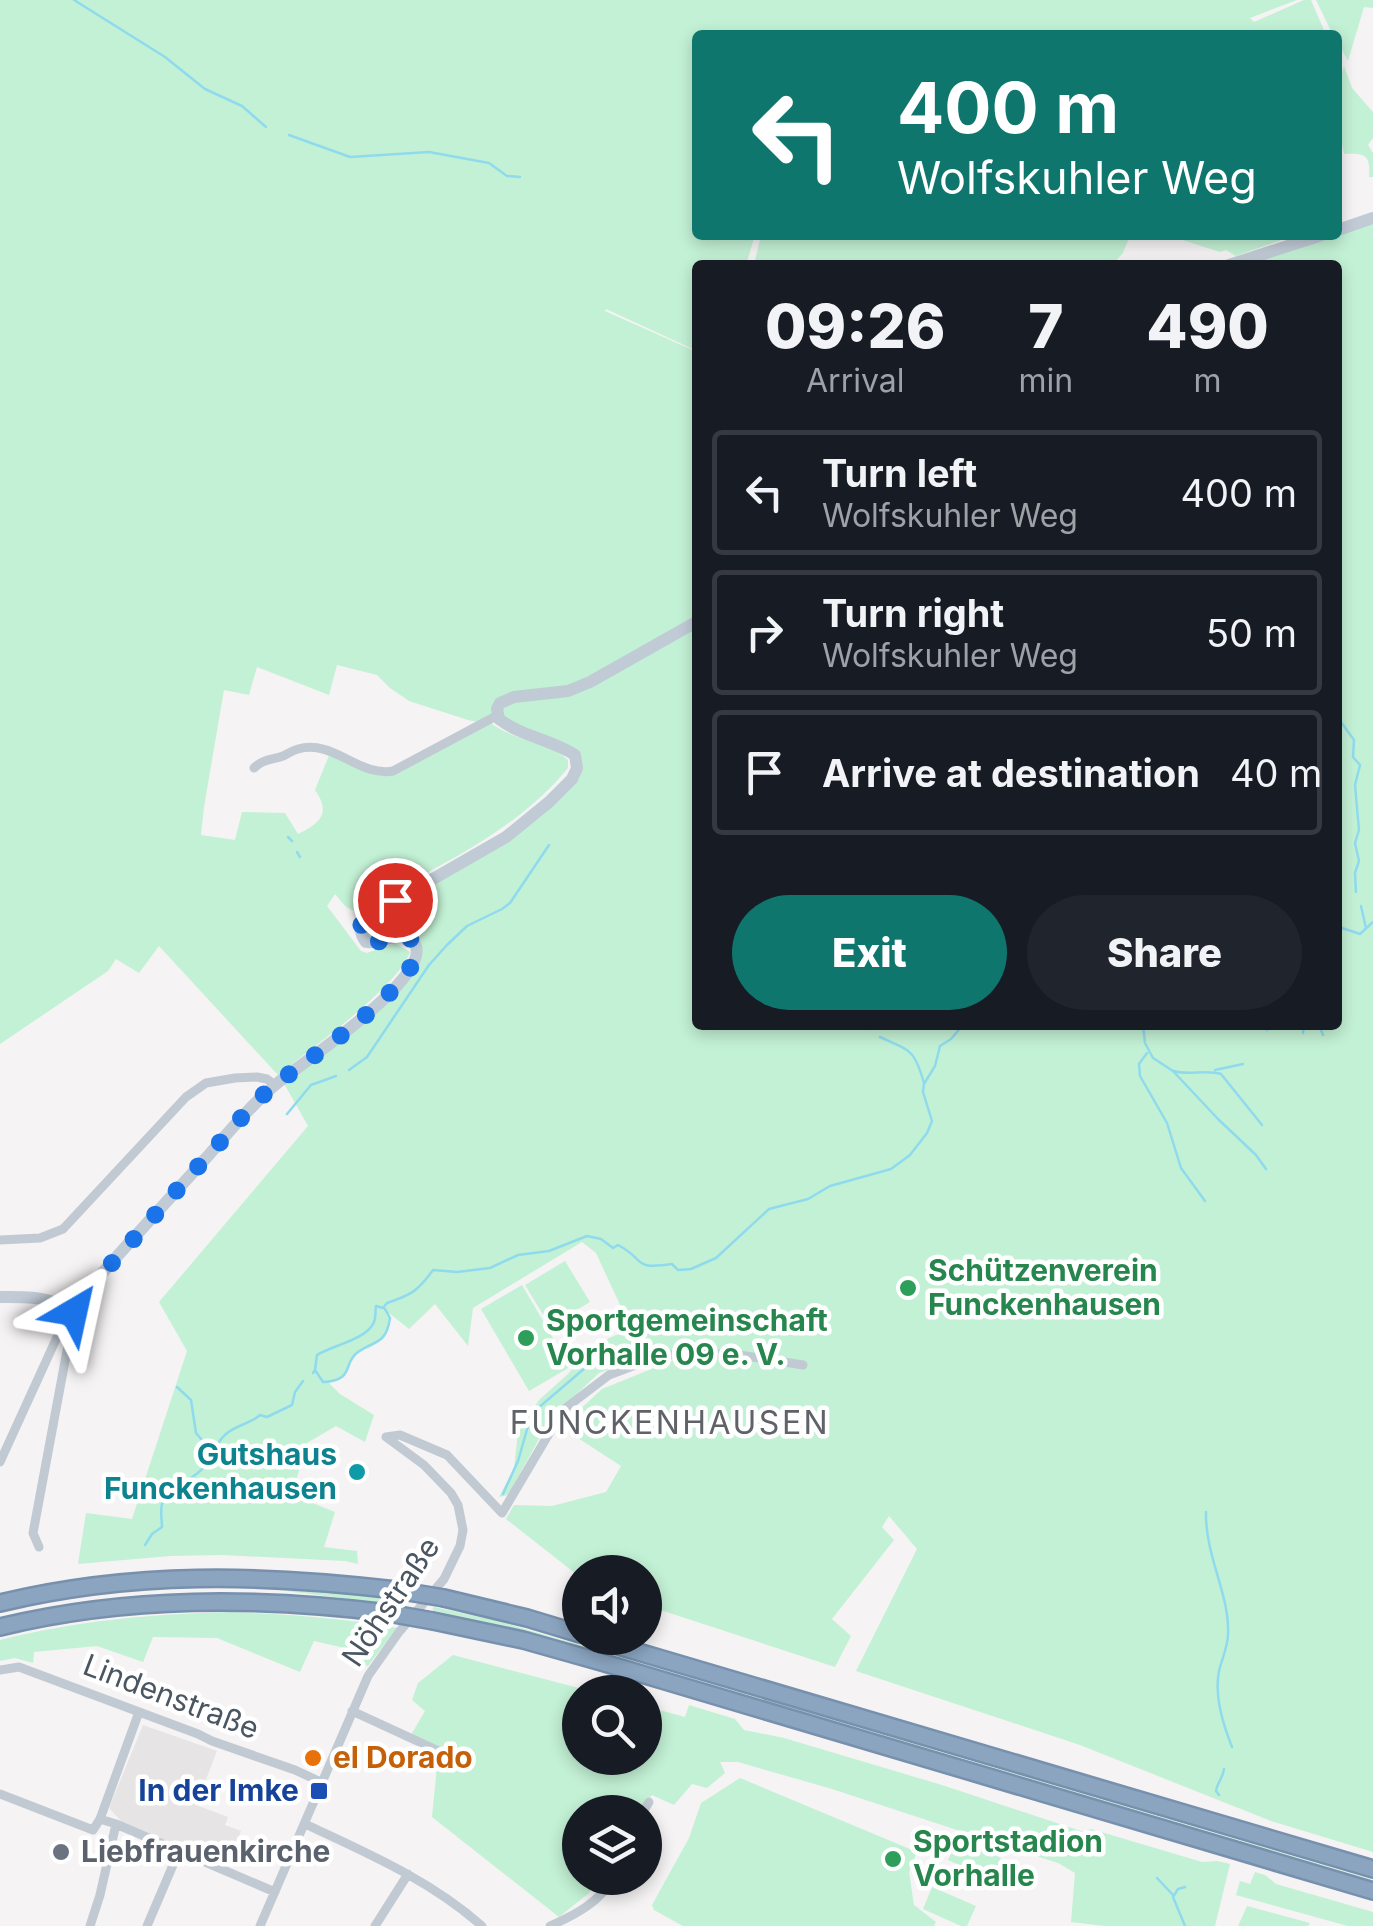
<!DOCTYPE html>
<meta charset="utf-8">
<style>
body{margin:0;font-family:Inter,sans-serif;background:#20242c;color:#f1f3f6;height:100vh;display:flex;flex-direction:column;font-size:38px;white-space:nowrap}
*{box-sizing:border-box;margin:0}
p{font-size:32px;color:#9ea1a6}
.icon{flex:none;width:55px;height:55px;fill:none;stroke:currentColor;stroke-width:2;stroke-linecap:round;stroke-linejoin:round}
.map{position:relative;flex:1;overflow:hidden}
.drawer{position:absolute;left:692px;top:260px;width:650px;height:770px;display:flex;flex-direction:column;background:#171b24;border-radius:10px;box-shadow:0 5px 15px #0003}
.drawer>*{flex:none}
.guide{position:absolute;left:692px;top:30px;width:650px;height:210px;border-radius:10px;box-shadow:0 5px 15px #0003;background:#0f766e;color:#fff;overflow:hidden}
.fabs{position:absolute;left:562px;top:1555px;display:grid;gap:20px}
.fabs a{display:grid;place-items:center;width:100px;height:100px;border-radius:50%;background:#171b24;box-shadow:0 5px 15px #0003;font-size:50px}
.pin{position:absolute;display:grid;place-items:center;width:85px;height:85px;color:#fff;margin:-42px;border:5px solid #fff;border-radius:50%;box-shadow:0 2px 10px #0007}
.me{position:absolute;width:110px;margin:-55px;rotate:36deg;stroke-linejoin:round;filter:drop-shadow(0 0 8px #0008)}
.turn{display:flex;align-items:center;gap:35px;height:210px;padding:0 40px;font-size:45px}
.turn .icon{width:130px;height:130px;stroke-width:2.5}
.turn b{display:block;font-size:70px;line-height:85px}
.eta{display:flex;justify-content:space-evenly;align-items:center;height:170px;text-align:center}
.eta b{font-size:60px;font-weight:800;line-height:70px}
.action{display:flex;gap:20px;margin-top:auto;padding:20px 40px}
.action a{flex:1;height:115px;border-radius:60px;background:#0f766e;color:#fff;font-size:40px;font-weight:800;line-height:115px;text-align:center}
.action a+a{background:#20242c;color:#f1f3f6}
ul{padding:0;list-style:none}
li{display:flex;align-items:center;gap:30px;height:125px;margin:0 20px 15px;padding:0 20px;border:5px solid #363941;border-radius:10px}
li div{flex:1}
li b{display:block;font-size:38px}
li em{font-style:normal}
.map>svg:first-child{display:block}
.education{fill:#e6e4e5}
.green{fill:#c3f1d5;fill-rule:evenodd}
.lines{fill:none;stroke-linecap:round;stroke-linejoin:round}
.stream{stroke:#90daee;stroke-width:2.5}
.highway-casing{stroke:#7690ad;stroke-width:20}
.street{stroke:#c1cad2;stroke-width:9}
.secondary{stroke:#c1cbd6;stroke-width:12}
.highway{stroke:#8ba5c1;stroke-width:15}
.highway-bridge-casing{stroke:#7690ad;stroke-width:20;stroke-linecap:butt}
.highway-bridge{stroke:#8ba5c1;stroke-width:15}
.route{stroke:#1a73e8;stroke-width:18;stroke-dasharray:0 32.4}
.leisure-dot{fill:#2e9e5b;stroke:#fff;stroke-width:4}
.culture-dot{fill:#0f9aa8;stroke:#fff;stroke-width:4}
.food-dot{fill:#e8710a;stroke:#fff;stroke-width:4}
.transit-dot{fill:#1a4fb4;stroke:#fff;stroke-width:4}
.worship-dot{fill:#6b7280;stroke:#fff;stroke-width:4}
.labels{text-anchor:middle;stroke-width:9;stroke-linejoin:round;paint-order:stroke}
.leisure-label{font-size:30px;font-weight:bold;fill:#27864d;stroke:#fff;text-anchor:start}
.culture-label{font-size:30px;font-weight:bold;fill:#0d838f;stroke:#fff;text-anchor:end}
.street-label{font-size:30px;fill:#4a5661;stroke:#fff}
.food-label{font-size:30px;font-weight:bold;fill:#c56008;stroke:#fff;text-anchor:start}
.transit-label{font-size:30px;font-weight:bold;fill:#164399;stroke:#fff;text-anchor:end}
.worship-label{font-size:30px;font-weight:bold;fill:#5b616d;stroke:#fff;text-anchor:start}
.neighbourhood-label{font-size:32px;letter-spacing:2.5px;fill:#5f6368;stroke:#fff}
</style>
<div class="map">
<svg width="1373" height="1926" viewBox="0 0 1373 1926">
<rect width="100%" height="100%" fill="#f5f3f3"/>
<path class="education" d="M143 1725 217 1751 196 1805 228 1817 225 1825 241 1831 228 1867 123 1823 109 1808Z"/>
<path class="green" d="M0 0H1297L1250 18 1254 22 1304 0H1311L1326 35H698V235H755L746 265H698L697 351 606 309 605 311 697 352 698 1025H1338V265H1229L1322 235H1338L1373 218V1852L1271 1821 1080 1745 856 1671 917 1549 889 1516 882 1527 894 1540 832 1619 851 1636 835 1667 645 1605V1572H580V1577L506 1519 514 1505 552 1506 606 1492 621 1466 561 1427 602 1389 686 1355 682 1350 656 1354 599 1373 550 1419 508 1495 499 1497 514 1468 518 1432 539 1400 568 1374 591 1346 621 1333 622 1309 596 1253 582 1242 473 1308 468 1346 435 1304 409 1329 389 1313C391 1327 384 1340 371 1347 365 1350 361 1349 356 1354 343 1367 356 1372 329 1383L340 1394 374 1415 365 1442 336 1426 307 1443 296 1481 290 1494 335 1512 324 1547 357 1551 358 1564 345 1561 222 1555 170 1556 78 1564 86 1513 132 1519 187 1351 159 1302 308 1126 282 1080 341 1036 414 960 413 941 374 944 361 927 487 850 549 802 578 761 499 719 491 723C514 741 548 741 568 760V768C515 833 434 868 362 907L354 911C343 907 341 900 335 894L327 906 361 951 367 953 395 943 410 952C397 988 310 1049 278 1075L159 946 139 973 116 959 108 971 0 1044ZM337 665 377 675 390 688 409 701 468 720 483 723 383 774 330 753 315 790C331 813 321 823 298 834L285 813 242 812 235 840 201 835 204 807 224 690 249 695 257 667 329 695Z
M1316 0H1373V8L1364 7 1348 61 1338 43V35H1333Z
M1344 66 1352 88 1373 112V138L1368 145 1373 153V177H1369C1371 154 1364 153 1344 154 1338 124 1333 95 1344 66Z
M761 235H1130L1123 253 1112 265H754Z
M1167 235H1295L1236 256 1226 250 1220 252Z
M565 1261 590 1302 550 1326 525 1285Z
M522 1285 570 1367 529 1391 481 1309Z
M278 1590H320L407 1602 406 1606Z
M434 1607 498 1621 1373 1880V1883L572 1646 432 1610Z
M229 1612C285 1614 341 1618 397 1628L368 1666 361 1664 362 1652 314 1641 300 1672 217 1638 153 1637 143 1662 97 1646 34 1652 33 1663 15 1658 0 1661V1640C75 1621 152 1614 229 1612Z
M453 1655 594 1692H580V1758H645V1706L685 1717 689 1705 735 1719 744 1730 784 1738 942 1785 1084 1832 1091 1829 1202 1862 1217 1861 1230 1864 1215 1926H1105L1071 1922 1075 1873 1058 1863 832 1789 738 1762H720L725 1773 707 1788 692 1784 674 1805 652 1795 640 1812H580V1878H599L589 1893 559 1917 432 1817 438 1756 408 1740 425 1711 412 1700 418 1683Z
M740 1778 917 1852 909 1872 914 1905 936 1922 934 1926H683L654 1910 652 1905 689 1838 701 1803Z
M958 1839 1001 1858 991 1879 948 1860Z
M1255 1872 1265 1875 1276 1884 1373 1912V1926H1348L1236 1895 1240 1881 1250 1884Z
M932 1887 976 1906 967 1926H961L923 1909Z
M1247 1906 1310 1923 1308 1926H1238Z"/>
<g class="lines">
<path class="stream" d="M74 0 165 57 205 89 242 106 266 127
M289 135 350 157 429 152 489 163 507 176 520 177
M1338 708 1341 722 1354 740 1353 757 1360 765 1355 785 1359 830 1355 843 1359 861 1355 873 1356 892
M288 837 292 841
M698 841 695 857 698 862
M297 852 300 857
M1361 906 1366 928
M1338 932 1342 928 1360 934 1373 922
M864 1025 870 1029
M1143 1025 1145 1043 1153 1058 1173 1071 1218 1119 1256 1155 1266 1169
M1266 1025 1267 1030
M1319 1025 1323 1035
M1303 1033 1304 1025
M880 1037C910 1051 914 1048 924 1083
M1147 1053 1139 1064 1140 1076 1167 1123 1181 1168 1205 1201
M349 1070 367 1057 429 965 447 945 467 926 502 909 510 903 549 845
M1215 1070 1243 1064
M1174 1071C1189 1076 1205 1069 1221 1074L1262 1125
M287 1114 311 1085 336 1076
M315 1370 317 1355C331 1346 368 1339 374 1322 376 1317 375 1312 376 1306L383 1308 387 1303C411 1295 418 1291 433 1270L457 1272 490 1268 518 1255 549 1251 587 1236 601 1239 613 1248 618 1245C647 1260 631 1270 672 1264L678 1270 691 1269 716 1258 769 1209 808 1199 830 1186 891 1169 910 1155 927 1133 932 1121 923 1092 924 1084 935 1066 940 1046 951 1039 963 1025
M313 1373 315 1370 323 1382C356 1380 342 1363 358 1352 375 1340 386 1345 390 1318L385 1309
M177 1387 191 1400 196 1433 206 1445 210 1455
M503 1494 518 1461 528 1426 537 1409 585 1368 602 1357 630 1349 649 1332 658 1331 683 1319
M1206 1512C1205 1556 1230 1595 1228 1634 1228 1646 1222 1659 1219 1671 1214 1696 1223 1724 1232 1747
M145 1545 152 1534 162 1527C162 1520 160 1511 162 1504 170 1484 192 1482 204 1467 212 1456 216 1442 226 1434 236 1425 250 1424 260 1415L267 1417 292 1405 295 1392 303 1381
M1219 1795 1216 1791C1217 1783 1223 1778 1224 1769
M1157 1878 1173 1895
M1185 1887 1178 1889 1173 1897 1185 1926"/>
<g class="highway-casing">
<path id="highway" d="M444 1598 527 1618 580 1634
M0 1603C133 1571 261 1574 396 1590
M433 1621 523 1640 601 1662 1373 1891
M0 1627C128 1596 258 1597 388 1613
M591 1638 1373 1869"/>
</g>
<path class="street" d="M254 768C263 759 272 760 283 756 290 753 291 751 298 749 334 739 358 777 393 771L498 715
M0 1240 40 1238 63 1229 186 1097 206 1083 235 1078 257 1077 267 1079 275 1085
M386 1437 400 1435 447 1455 502 1513 563 1410 609 1375 646 1361 683 1352 740 1355 803 1365
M0 1462 63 1324
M39 1547 33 1533 68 1345V1338L62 1327
M0 1670 19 1667 198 1734 212 1741 295 1770 323 1783
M352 1711 441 1752
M0 1794 93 1830 100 1819 116 1824 275 1892
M643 1812 649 1802
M100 1819 139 1712
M305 1824C367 1853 430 1880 482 1926
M90 1926 100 1895 116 1824
M147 1926 179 1851
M260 1926 368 1676 399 1632 444 1579 460 1546 463 1530 458 1505 451 1493 424 1465 386 1437
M375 1926 408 1874
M550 1926C575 1915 600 1902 613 1878"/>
<path class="secondary" d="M1338 230 1373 218
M1229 265 1322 235
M0 1297C19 1297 40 1296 58 1304
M58 1304 59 1314 65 1317 71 1315 75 1309 73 1303C90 1288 105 1270 120 1253 149 1221 178 1189 207 1157 228 1133 250 1106 275 1085 297 1066 434 977 415 944 405 927 380 945 366 942 360 935 359 925 365 918L506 837 549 802 572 779 577 768 575 755C552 740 521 736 499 719L497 709 500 703 514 697 568 691 590 682 698 621"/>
<use href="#highway" class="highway"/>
<g class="highway-bridge-casing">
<path id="highway-bridge" d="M396 1590 444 1598
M388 1613 433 1621"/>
</g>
<use href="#highway-bridge" class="highway-bridge"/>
</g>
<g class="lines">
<path class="route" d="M74 1312 73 1303C94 1285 112 1262 131 1242 162 1207 192 1173 223 1139 239 1120 257 1099 276 1084 297 1067 440 972 413 941 403 930 381 942 369 944 360 939 358 926 365 918L395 900"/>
</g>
<g class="leisure-dot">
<circle cx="908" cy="1288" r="10"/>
<circle cx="526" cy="1338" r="10"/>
<circle cx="893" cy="1859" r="10"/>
</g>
<circle class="culture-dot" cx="357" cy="1472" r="10"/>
<circle class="food-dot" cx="313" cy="1758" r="10"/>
<rect class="transit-dot" x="309" y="1781" width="20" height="20" rx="5"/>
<circle class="worship-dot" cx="61" cy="1852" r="10"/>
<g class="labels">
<g class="leisure-label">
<text x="928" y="1281">Schützenverein<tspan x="928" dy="34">Funckenhausen</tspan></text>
<text x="546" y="1331">Sportgemeinschaft<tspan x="546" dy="34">Vorhalle 09 e. V.</tspan></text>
<text x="913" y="1852">Sportstadion<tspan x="913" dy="34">Vorhalle</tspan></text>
</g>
<g class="culture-label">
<text x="337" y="1465">Gutshaus<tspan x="337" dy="34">Funckenhausen</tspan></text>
</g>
<g class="street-label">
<text transform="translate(391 1602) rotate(-56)" y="10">Nöhstraße</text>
<text transform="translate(171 1697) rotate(21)" y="10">Lindenstraße</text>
</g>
<g class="food-label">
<text x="333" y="1768">el Dorado</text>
</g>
<g class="transit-label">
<text x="299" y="1801">In der Imke</text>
</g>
<g class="worship-label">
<text x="81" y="1862">Liebfrauenkirche</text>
</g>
<g class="neighbourhood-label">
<text x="670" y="1434">FUNCKENHAUSEN</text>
</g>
</g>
</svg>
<div class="fabs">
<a><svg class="icon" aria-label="sound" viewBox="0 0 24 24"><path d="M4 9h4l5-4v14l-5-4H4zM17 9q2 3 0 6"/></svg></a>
<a><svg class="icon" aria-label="search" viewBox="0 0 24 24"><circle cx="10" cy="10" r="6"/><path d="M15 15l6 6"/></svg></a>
<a><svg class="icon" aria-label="layers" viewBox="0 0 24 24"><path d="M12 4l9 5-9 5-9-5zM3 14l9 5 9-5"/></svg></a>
</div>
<div class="pin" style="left:395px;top:900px;background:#d93025"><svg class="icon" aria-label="arrive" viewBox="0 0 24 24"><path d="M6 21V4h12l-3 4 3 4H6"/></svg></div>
<svg class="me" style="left:74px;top:1312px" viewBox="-20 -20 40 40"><path d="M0-17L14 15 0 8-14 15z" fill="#1a73e8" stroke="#fff" stroke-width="4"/></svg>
<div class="guide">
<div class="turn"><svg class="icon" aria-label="left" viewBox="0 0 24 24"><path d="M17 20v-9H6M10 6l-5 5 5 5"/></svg><div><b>400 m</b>Wolfskuhler Weg</div></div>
</div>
<section class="drawer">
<div class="eta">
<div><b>09:26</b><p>Arrival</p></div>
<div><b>7</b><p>min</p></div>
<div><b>490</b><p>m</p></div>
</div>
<ul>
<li><svg class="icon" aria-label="left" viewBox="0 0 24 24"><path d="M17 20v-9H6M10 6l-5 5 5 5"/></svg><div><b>Turn left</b><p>Wolfskuhler Weg</p></div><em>400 m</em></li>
<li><svg class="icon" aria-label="right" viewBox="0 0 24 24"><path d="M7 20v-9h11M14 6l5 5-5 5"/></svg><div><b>Turn right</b><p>Wolfskuhler Weg</p></div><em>50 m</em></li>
<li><svg class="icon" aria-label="arrive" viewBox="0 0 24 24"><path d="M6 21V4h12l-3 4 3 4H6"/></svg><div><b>Arrive at destination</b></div><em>40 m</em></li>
</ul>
<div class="action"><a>Exit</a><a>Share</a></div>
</section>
</div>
